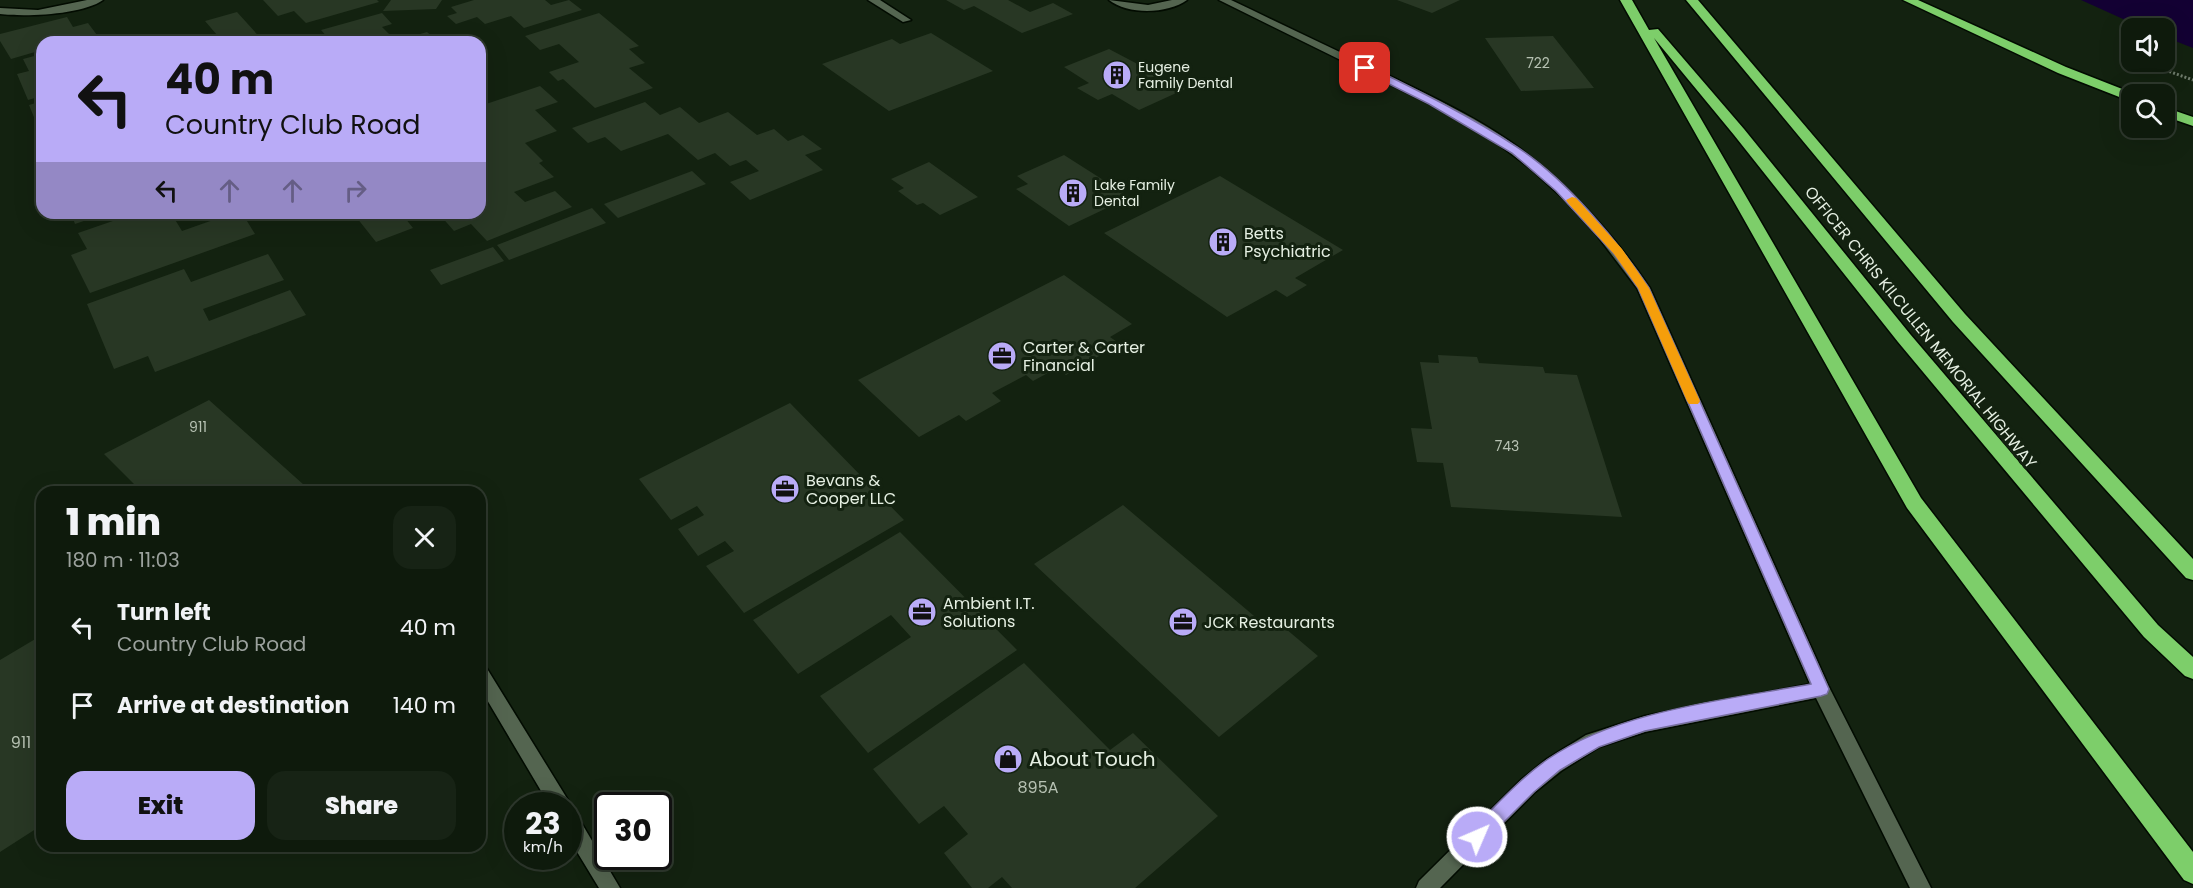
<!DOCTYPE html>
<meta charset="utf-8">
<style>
body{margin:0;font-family:Poppins,sans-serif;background:#172315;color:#f1f3f6;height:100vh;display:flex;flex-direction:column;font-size:22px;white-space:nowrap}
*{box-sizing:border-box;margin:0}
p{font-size:20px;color:#9ba19d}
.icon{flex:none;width:33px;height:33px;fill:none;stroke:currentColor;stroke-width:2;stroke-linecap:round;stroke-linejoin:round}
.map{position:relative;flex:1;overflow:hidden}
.details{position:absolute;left:36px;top:486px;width:450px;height:366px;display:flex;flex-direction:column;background:#0e1a0c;border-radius:18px;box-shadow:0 6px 24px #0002,0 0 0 2px #2e382d}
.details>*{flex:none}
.guide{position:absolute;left:36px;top:36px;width:450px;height:183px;border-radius:18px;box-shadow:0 6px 24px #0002,0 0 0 2px #2e382d;background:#b9abf7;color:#111;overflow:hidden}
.buttons{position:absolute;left:2121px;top:18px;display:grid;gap:12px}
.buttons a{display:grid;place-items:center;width:54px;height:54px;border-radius:12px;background:#0e1a0c;box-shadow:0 6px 24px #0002,0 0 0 2px #2e382d;font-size:30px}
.speed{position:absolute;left:504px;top:792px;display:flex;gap:12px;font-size:30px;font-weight:700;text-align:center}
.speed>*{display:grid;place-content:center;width:78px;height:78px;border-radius:50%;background:#0e1a0c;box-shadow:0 6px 24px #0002,0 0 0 2px #2e382d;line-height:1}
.speed small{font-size:15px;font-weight:400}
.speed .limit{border:3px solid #111;border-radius:9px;background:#fff;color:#111}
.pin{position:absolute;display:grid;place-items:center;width:51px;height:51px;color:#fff;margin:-26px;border-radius:12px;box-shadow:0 3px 9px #0006}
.me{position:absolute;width:66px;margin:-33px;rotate:45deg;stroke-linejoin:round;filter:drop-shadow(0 0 4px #0008)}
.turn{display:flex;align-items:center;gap:21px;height:126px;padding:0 30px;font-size:27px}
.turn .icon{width:78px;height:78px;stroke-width:2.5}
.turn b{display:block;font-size:42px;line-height:51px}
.lanes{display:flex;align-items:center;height:57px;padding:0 30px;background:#0003;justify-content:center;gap:30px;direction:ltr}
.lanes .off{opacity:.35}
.round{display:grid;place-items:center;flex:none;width:63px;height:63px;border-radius:18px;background:#172315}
.overview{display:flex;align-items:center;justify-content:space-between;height:102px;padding:0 30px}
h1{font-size:36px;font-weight:800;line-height:45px}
.action{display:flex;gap:12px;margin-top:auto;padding:12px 30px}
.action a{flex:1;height:69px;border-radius:18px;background:#b9abf7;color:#111;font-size:24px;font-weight:800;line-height:69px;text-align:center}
.action a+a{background:#172315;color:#f1f3f6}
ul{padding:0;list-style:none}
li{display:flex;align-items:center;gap:18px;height:78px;padding:0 30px}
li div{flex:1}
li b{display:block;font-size:22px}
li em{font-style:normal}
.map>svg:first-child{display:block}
.water{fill:#130033}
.building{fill:#283724}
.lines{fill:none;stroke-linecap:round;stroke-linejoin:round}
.minor-casing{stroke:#020b00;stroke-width:3}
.highway-casing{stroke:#020b00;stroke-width:3}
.path{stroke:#707d6d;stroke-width:3;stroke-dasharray:2 2;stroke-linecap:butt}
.minor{fill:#546550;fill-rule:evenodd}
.highway{fill:#7dce6a;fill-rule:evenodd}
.route{fill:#b9abf7;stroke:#786fa1;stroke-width:1.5}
.slow{fill:#f59e0b}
.labels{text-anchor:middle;stroke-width:6;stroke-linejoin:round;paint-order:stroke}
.number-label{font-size:14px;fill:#b6c1b2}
.far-poi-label{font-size:14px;fill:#e5efe2;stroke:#132210;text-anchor:start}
.poi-label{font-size:16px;fill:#e5efe2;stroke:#132210;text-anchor:start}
.street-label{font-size:16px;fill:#e5efe2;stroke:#132210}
.near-number-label{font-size:16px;fill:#b6c1b2}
.near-poi-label{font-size:20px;fill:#e5efe2;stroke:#132210;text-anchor:start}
</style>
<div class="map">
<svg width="2193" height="888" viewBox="0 0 2193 888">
<rect width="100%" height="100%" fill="#132210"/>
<path class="water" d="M2081 0H2193V48L2165 37 2164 28H2143Z"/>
<path class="building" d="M263 0H377L379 2 306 23 294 11 278 16Z
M391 0H442L436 9 383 11Z
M474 0H545L551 5 569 0 582 10 524 28 511 16 485 24 477 17 456 24 447 16 457 13 451 7Z
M946 0H1008L1030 12 1053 3 1073 14 1022 33 974 6 964 10Z
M1397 0H1460L1432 13Z
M237 12 264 42H223L205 21Z
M382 13 392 24 382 27 390 35 368 42H321L329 39 321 30Z
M599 13 639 46 629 49 645 63 629 68 653 88 595 108 563 79 558 81 549 72 579 62 559 44 540 50 525 36Z
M67 17 73 27 88 23 97 35 70 42H42V50L11 59 0 41V34Z
M427 32 438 42H397V41Z
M931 33 993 71 889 111 822 64 892 39 900 44Z
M157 36 162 42H138L137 41Z
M1553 36 1594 88 1521 91 1485 38Z
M1109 49 1185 89 1139 110 1112 94 1098 100 1077 88 1089 83 1064 67Z
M42 54V96L28 100 17 74 29 71 23 59Z
M540 86 558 102 535 110 557 131 525 143 543 161 539 163 554 177 514 192 525 202 555 191 572 207 487 241 471 224 454 231 440 215 446 213H480V106Z
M42 101V137L29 105Z
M645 102 660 115 680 107 699 123 728 112 757 135 774 129 788 141 803 135 822 149 805 155 823 170 750 200 730 182 759 171 746 160 730 166 715 153 698 160 668 134 621 151 605 137 588 143 572 128Z
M1064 155 1130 197 1069 226 1016 189 1028 184 1017 176Z
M929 162 978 197 940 215 923 203 917 205 898 191 904 188 891 179Z
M692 171 706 184 618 218 604 204Z
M1220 176 1343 250 1295 278 1307 285 1287 297 1276 290 1227 317 1104 233Z
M592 208 606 223 509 260 497 245Z
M71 213H107L75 224Z
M136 213H171L182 231 233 213H242L255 234 90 293 71 255 87 249 78 233Z
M353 213H401L413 228 376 242Z
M493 247 504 261 441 285 430 270Z
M268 254 284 280 203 309 209 321 290 290 306 315 155 372 148 356 114 369 87 304 184 269 191 282Z
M1064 275 1132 324 1110 337 1120 344 1066 375 1057 368 1033 381 1026 375 992 393 1001 401 966 421 959 415 919 437 858 380Z
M1438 355 1477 357 1479 363 1543 367 1545 373 1577 375 1622 517 1451 507 1443 463 1417 462 1411 428 1432 429 1420 362 1439 363Z
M209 400 304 485 293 492H142L104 454Z
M790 403 904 520 744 613 706 566 734 551 725 541 698 556 678 529 704 515 697 506 671 520 639 479Z
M1123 505 1260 621 1279 623 1318 656 1219 737 1034 564Z
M900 532 1017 650 868 753 820 696 911 637 891 615 798 674 753 620Z
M42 635V825L0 852V660Z
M1024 663 1110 750 1133 733 1218 816 1135 888H1012L1002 877 988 888H972L944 853 968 834 944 806 919 824 873 769Z"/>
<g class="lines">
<g class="minor-casing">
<path id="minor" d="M87 0H103C82 15 25 17 0 14V8L38 10Z
M868 0H880L911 20 903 22Z
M1109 0 1148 5 1172 0H1187C1168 14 1128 15 1109 0Z
M1219 0H1231C1285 26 1338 51 1392 77 1436 99 1480 119 1519 148 1571 187 1614 235 1650 288L1829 687 1931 888H1910L1816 698 1645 732 1599 747 1561 771 1535 792 1440 888H1416L1419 881 1521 780 1547 759 1586 735 1645 716 1810 684 1637 288 1596 234 1565 200 1530 168 1497 143 1434 106Z
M480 664 486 667 568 800 571 806 569 809 575 812 620 888H599L568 837V806H550L480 688Z"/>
</g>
<g class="highway-casing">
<path id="highway" d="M1620 0H1632L1649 30 1658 29 1744 129 1910 334 2158 625 2193 657V679L2185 676 2144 637 1898 342 1734 135 1654 38 1921 498 2193 852V884L2184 880 1907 508Z
M1686 0H1698L1965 314 2193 559V580L2186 578 1953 322Z
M1903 0H1918L2066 67 2135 94H2132V102L2058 73Z
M2164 107 2193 117V126L2164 116Z"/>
</g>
<path class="path" d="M2143 62 2193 80"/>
<use href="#minor" class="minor"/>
<use href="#highway" class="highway"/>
</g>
<path class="route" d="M1361 66H1368C1419 91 1470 116 1517 147 1566 179 1617 240 1649 288L1829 689 1827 694 1821 696 1645 731 1599 747 1560 770 1534 792 1483 843 1477 846 1470 843 1468 837 1470 831C1495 807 1519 779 1548 759 1620 710 1726 700 1811 684L1638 288 1614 254 1556 191 1512 153 1429 104 1361 70Z"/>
<path class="slow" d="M1572 197 1576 198 1622 249 1649 288 1700 401 1698 404H1689L1687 401 1638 288 1614 254 1568 203 1566 200Z"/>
<defs>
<g id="building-disc" transform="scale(1.5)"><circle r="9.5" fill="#b9abf7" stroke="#132210"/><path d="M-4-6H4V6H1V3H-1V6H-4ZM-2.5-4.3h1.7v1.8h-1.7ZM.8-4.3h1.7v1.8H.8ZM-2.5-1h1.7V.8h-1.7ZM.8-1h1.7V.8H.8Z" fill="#111"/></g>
<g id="office-disc" transform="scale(1.5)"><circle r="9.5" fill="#b9abf7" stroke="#132210"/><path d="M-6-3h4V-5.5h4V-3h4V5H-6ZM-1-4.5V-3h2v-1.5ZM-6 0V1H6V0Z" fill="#111"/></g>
<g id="shop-disc" transform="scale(1.5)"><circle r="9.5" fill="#b9abf7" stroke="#132210"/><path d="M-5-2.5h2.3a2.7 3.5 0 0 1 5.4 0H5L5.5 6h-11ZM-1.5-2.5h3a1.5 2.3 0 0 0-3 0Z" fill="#111"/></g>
</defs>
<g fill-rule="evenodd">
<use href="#building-disc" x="1117" y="75"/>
<use href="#building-disc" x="1073" y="193"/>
<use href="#building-disc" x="1223" y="242"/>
<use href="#office-disc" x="1002" y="356"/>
<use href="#office-disc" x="785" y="489"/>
<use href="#office-disc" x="922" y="612"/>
<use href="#office-disc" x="1183" y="622"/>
<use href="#shop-disc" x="1008" y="759"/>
</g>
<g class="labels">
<g class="number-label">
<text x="1538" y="68">722</text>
<text x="198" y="432">911</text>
<text x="1507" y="451">743</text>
</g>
<g class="far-poi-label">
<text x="1138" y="72">Eugene<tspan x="1138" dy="16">Family Dental</tspan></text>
<text x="1094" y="190">Lake Family<tspan x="1094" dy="16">Dental</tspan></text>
</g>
<g class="poi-label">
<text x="1244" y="239">Betts<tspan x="1244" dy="18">Psychiatric</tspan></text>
<text x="1023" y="353">Carter &amp; Carter<tspan x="1023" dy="18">Financial</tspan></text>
<text x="806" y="486">Bevans &amp;<tspan x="806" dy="18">Cooper LLC</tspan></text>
<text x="943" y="609">Ambient I.T.<tspan x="943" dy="18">Solutions</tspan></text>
<text x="1204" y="628">JCK Restaurants</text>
</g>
<g class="street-label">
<text transform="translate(1921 327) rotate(51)" y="6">OFFICER CHRIS KILCULLEN MEMORIAL HIGHWAY</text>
</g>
<g class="near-number-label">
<text x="21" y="748">911</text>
<text x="1038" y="793">895A</text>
</g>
<g class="near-poi-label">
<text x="1029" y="766">About Touch</text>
</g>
</g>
</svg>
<div class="buttons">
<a><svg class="icon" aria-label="sound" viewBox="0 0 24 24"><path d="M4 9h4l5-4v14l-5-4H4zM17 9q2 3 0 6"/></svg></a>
<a><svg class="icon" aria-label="search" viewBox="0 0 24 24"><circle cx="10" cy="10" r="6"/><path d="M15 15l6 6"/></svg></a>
</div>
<div class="speed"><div>23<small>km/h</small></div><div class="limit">30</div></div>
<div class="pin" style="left:1365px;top:68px;background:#d93025"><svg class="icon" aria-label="arrive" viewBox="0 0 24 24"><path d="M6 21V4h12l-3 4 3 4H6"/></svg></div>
<svg class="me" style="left:1477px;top:837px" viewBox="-20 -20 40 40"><circle r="17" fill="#b9abf7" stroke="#fff" stroke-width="3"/><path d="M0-11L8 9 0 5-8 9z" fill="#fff"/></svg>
<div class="guide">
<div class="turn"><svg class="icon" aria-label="left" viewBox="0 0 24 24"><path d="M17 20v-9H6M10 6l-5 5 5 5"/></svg><div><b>40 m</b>Country Club Road</div></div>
<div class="lanes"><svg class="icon" aria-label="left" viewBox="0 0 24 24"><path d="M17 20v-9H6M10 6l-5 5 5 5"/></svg><svg class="icon off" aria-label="ahead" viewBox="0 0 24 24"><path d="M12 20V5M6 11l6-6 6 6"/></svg><svg class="icon off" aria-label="ahead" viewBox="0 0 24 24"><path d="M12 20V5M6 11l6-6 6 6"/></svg><svg class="icon off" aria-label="right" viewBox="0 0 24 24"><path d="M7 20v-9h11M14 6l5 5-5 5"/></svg></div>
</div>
<section class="details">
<div class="overview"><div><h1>1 min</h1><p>180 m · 11:03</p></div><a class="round"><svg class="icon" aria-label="close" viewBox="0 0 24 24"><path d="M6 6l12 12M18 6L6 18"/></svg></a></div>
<ul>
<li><svg class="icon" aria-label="left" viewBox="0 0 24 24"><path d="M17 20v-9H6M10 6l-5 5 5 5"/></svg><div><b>Turn left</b><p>Country Club Road</p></div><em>40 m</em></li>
<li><svg class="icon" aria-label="arrive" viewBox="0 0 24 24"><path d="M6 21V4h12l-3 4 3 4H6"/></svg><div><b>Arrive at destination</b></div><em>140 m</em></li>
</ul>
<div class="action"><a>Exit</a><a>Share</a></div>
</section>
</div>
